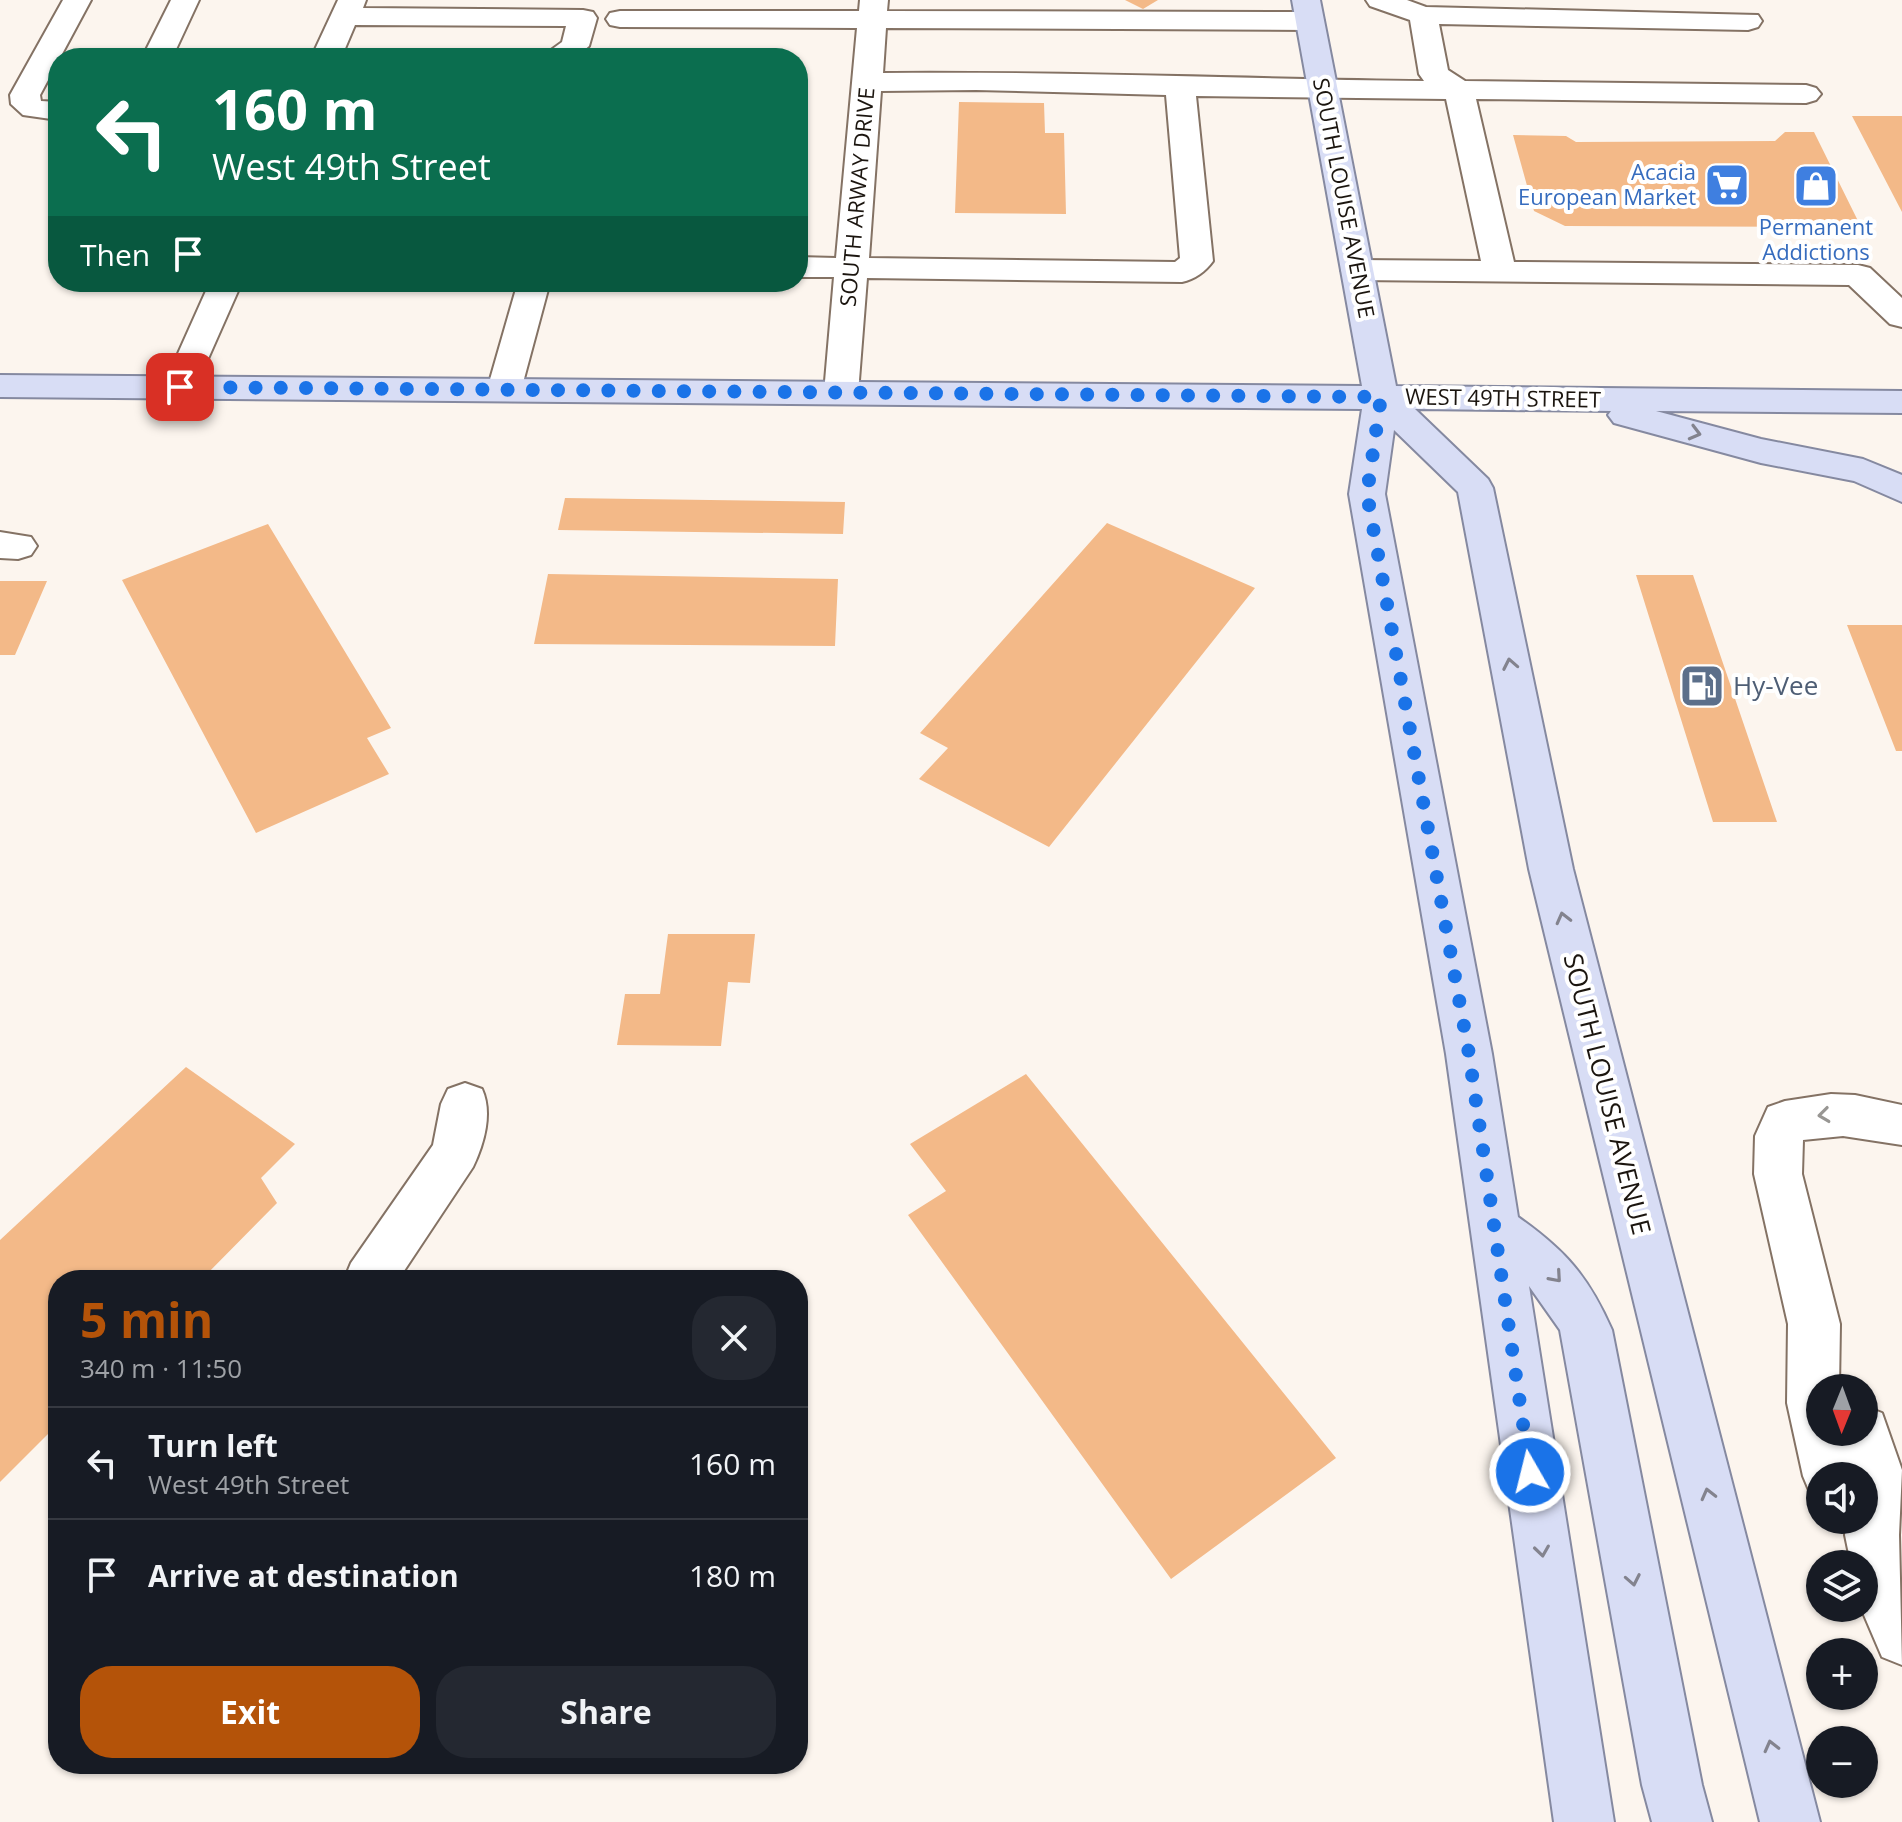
<!DOCTYPE html>
<meta charset="utf-8">
<style>
body{margin:0;font-family:"Open Sans",sans-serif;background:#242831;color:#f1f3f6;height:100vh;display:flex;flex-direction:column;font-size:30px;white-space:nowrap}
*{box-sizing:border-box;margin:0}
p{font-size:26px;color:#9ea1a6}
.icon{flex:none;width:44px;height:44px;fill:none;stroke:currentColor;stroke-width:2;stroke-linecap:round;stroke-linejoin:round}
.map{position:relative;flex:1;overflow:hidden}
.drawer{position:absolute;left:48px;top:1270px;width:760px;height:504px;display:flex;flex-direction:column;background:#171b24;border-radius:32px;box-shadow:0 2px 6px #0004}
.drawer>*{flex:none}
.top-card{position:absolute;left:48px;top:48px;width:760px;height:244px;border-radius:32px;box-shadow:0 2px 6px #0004;background:#0b6e4f;color:#fff;overflow:hidden}
.needle{width:52px;rotate:181deg}
.controls{position:absolute;left:1806px;top:1374px;display:grid;gap:16px}
.controls a{display:grid;place-items:center;width:72px;height:72px;border-radius:50%;background:#171b24;box-shadow:0 2px 6px #0004;font-size:40px}
.pin{position:absolute;display:grid;place-items:center;width:68px;height:68px;color:#fff;margin:-34px;border-radius:16px;box-shadow:0 4px 12px #0006}
.me{position:absolute;width:88px;margin:-44px;rotate:352deg;stroke-linejoin:round;filter:drop-shadow(0 0 6px #0008)}
.turn{display:flex;align-items:center;gap:28px;height:168px;padding:0 32px;font-size:36px}
.turn .icon{width:104px;height:104px;stroke-width:2.5}
.turn b{display:block;font-size:56px;line-height:68px}
.then{display:flex;align-items:center;height:76px;padding:0 32px;background:#0003;gap:16px;font-size:30px}
.round{display:grid;place-items:center;flex:none;width:84px;height:84px;border-radius:32px;background:#242831}
.overview{display:flex;align-items:center;justify-content:space-between;height:136px;padding:0 32px}
h1{font-size:48px;font-weight:700;line-height:60px;color:#b45309}
.primary-button{display:flex;gap:16px;margin-top:auto;padding:16px 32px}
.primary-button a{flex:1;height:92px;border-radius:32px;background:#b45309;color:#fff;font-size:32px;font-weight:700;line-height:92px;text-align:center}
.primary-button a+a{background:#242831;color:#f1f3f6}
ul{padding:0;list-style:none}
li{display:flex;align-items:center;gap:24px;height:112px;padding:0 32px;border-top:2px solid #363941}
li div{flex:1}
li b{display:block;font-size:30px}
li em{font-style:normal}
.map>svg:first-child{display:block}
.building{fill:#f3b988}
.lines{fill:none;stroke-linecap:round;stroke-linejoin:round}
.minor-casing{stroke:#847264;stroke-width:4}
.major-casing{stroke:#8589a0;stroke-width:4}
.minor{fill:#fff;fill-rule:evenodd}
.major{fill:#d8ddf5;fill-rule:evenodd}
.oneway{stroke:#83838e}
.oneway2{stroke:#989693}
.route{stroke:#1a73e8;stroke-width:14;stroke-dasharray:0 25.2}
.labels{text-anchor:middle;stroke-width:8;stroke-linejoin:round;paint-order:stroke}
.far-shop-label{font-size:22px;fill:#366cbe;stroke:#fff;text-anchor:end}
.far-street-label{font-size:22px;fill:#1b150f;stroke:#fff}
.service-label{font-size:26px;fill:#4e5e75;stroke:#fff;text-anchor:start}
.street-label{font-size:26px;fill:#1b150f;stroke:#fff}
</style>
<div class="map">
<svg width="1902" height="1822" viewBox="0 0 1902 1822">
<rect width="100%" height="100%" fill="#fcf5ee"/>
<path class="building" d="M1125 0H1158L1143 9Z
M959 102 1044 103 1045 133H1064L1066 214 955 213Z
M1852 116H1902V212Z
M1785 132H1814L1861 227 1565 226 1534 211 1513 135 1566 136 1576 142 1775 141Z
M565 498 845 502 843 534 558 530Z
M1107 523 1255 588 1049 847 919 779 948 748 920 733Z
M268 524 391 728 367 738 389 774 256 833 122 580Z
M548 574 838 579 835 646 534 644Z
M1636 575H1693L1777 822H1713Z
M0 581H47L15 655H0Z
M1847 625H1902V751H1896Z
M668 934H755L750 983 728 982 721 1046 617 1045 625 994H660Z
M186 1067 295 1144 261 1178 277 1203 201 1280H58V1424L0 1482V1240Z
M1026 1074 1336 1458 1171 1579 908 1215 946 1191 910 1144Z"/>
<g class="lines">
<g class="minor-casing">
<path id="minor" d="M63 0H91L40 95 41 101 58 102V120L23 115 11 104 10 95Z
M171 0H199L172 58H142Z
M338 0H366L363 8 583 10 593 12 597 18 589 46 575 58H540L562 42 566 26 355 25 341 58H311Z
M860 0H888L887 11 1310 12 1320 15 1324 21 1320 27 1310 30 886 28 883 73C1063 71 1244 79 1424 81L1419 74 1410 20 1370 6 1366 0H1407L1426 7 1758 15 1762 21 1758 27 1748 30 1439 24 1448 70 1465 81 1806 85 1816 88 1821 94 1816 100 1806 103 1476 99 1514 262 1858 265 1870 268 1902 298V327L1890 324 1849 285 1357 280 1345 277 1341 270 1345 263 1357 260 1481 261 1446 99 1196 96 1213 261C1205 272 1195 279 1182 282L867 278 858 393 853 401 841 404 829 401 824 393 834 277H798V257L836 258 857 28 620 27 610 25 606 19 610 13 620 11H859ZM976 90 1166 95 1180 258 1175 262 869 258 881 91Z
M210 282H242L192 395 180 398 168 395 163 387Z
M518 282H550L521 390 516 398 504 401 492 398 487 390Z
M0 532 31 537 37 546 31 555 18 559 0 558Z
M465 1083 482 1089C493 1113 484 1144 473 1167L398 1280H344L351 1263 433 1145 441 1104 448 1089Z
M1831 1094 1855 1095 1902 1105V1145L1843 1136 1803 1140 1802 1174 1840 1324 1839 1388H1820V1432H1864V1406L1882 1413 1902 1470 1899 1535 1902 1665 1882 1657 1861 1608H1864V1564H1851L1845 1535 1847 1520H1864V1476H1820V1499L1811 1495 1803 1476 1787 1403 1788 1324 1754 1174 1755 1136 1768 1107 1785 1101Z"/>
</g>
<g class="major-casing">
<path id="major" d="M1292 0H1320L1396 386 1902 391V413L1656 411 1761 439 1863 459 1902 475V502L1854 481 1761 463 1614 423 1608 415 1611 411 1415 409 1488 479 1493 488 1573 869 1820 1822H1760L1529 869 1458 492 1394 430 1385 494 1492 1054 1518 1217C1566 1251 1588 1276 1612 1330L1702 1785 1712 1822H1652L1642 1785 1560 1330 1529 1286 1614 1822H1554L1446 1054 1349 494 1362 409 0 397V375L1362 386Z"/>
</g>
<use href="#minor" class="minor"/>
<use href="#major" class="major"/>
</g>
<defs><path id="oneway-chevron" d="M-2-3.5L2.5 0L-2 3.5" fill="none" stroke-width="1.6" stroke-linecap="round" stroke-linejoin="round" transform="scale(2)"/></defs>
<g class="oneway">
<use href="#oneway-chevron" transform="translate(1695 433) rotate(15)"/>
<use href="#oneway-chevron" transform="translate(1510 664) rotate(-101)"/>
<use href="#oneway-chevron" transform="translate(1563 918) rotate(-104)"/>
<use href="#oneway-chevron" transform="translate(1556 1277) rotate(49)"/>
<use href="#oneway-chevron" transform="translate(1708 1494) rotate(-104)"/>
<use href="#oneway-chevron" transform="translate(1542 1551) rotate(82)"/>
<use href="#oneway-chevron" transform="translate(1633 1580) rotate(79)"/>
<use href="#oneway-chevron" transform="translate(1771 1746) rotate(-104)"/>
</g>
<use class="oneway2" href="#oneway-chevron" transform="translate(1824 1115) rotate(173)"/>
<g class="lines">
<path class="route" d="M180 387 1381 397 1367 494 1469 1054 1530 1472"/>
</g>
<defs>
<g id="supermarket-square" transform="scale(2.3)"><rect x="-9" y="-9" width="18" height="18" rx="4" fill="#3f7fe0" stroke="#fff"/><path d="M-6-5.5h2.5l.6 2H6L4.5 2H-2.5L-4.4-4H-6ZM-1.5 3.2a1.3 1.3 0 1 0 .1 0ZM3 3.2a1.3 1.3 0 1 0 .1 0Z" fill="#fff"/></g>
<g id="shop-square" transform="scale(2.3)"><rect x="-9" y="-9" width="18" height="18" rx="4" fill="#3f7fe0" stroke="#fff"/><path d="M-5-2.5h2.3a2.7 3.5 0 0 1 5.4 0H5L5.5 6h-11ZM-1.5-2.5h3a1.5 2.3 0 0 0-3 0Z" fill="#fff"/></g>
<g id="fuel-square" transform="scale(2.3)"><rect x="-9" y="-9" width="18" height="18" rx="4" fill="#5c6f8a" stroke="#fff"/><path d="M-5.5-6h7V0h2V4h1.3V-2.5L3-4.5l.8-.8L6-3V5H2.5V1h-1V6h-7ZM-4.2-4.7v3.2H.2V-4.7Z" fill="#fff"/></g>
</defs>
<g fill-rule="evenodd">
<use href="#supermarket-square" x="1727" y="185"/>
<use href="#shop-square" x="1816" y="186"/>
<use href="#fuel-square" x="1702" y="686"/>
</g>
<g class="labels">
<g class="far-shop-label">
<text x="1696" y="180">Acacia<tspan x="1696" dy="25">European Market</tspan></text>
<text x="1816" y="235" text-anchor="middle">Permanent<tspan x="1816" dy="25">Addictions</tspan></text>
</g>
<g class="far-street-label">
<text transform="translate(857 197) rotate(-85)" y="8">SOUTH ARWAY DRIVE</text>
<text transform="translate(1344 198) rotate(79)" y="8">SOUTH LOUISE AVENUE</text>
<text transform="translate(1503 398) rotate(1)" y="8">WEST 49TH STREET</text>
</g>
<g class="service-label">
<text x="1733" y="695">Hy-Vee</text>
</g>
<g class="street-label">
<text transform="translate(1607 1094) rotate(76)" y="9">SOUTH LOUISE AVENUE</text>
</g>
</g>
</svg>
<div class="controls">
<a><svg class="needle" viewBox="-14 -14 28 28"><path d="M0-13l5 13h-10z" fill="#e53935"/><path d="M0 13l5-13h-10z" fill="#9ea1a6"/></svg></a>
<a><svg class="icon" aria-label="sound" viewBox="0 0 24 24"><path d="M4 9h4l5-4v14l-5-4H4zM17 9q2 3 0 6"/></svg></a>
<a><svg class="icon" aria-label="layers" viewBox="0 0 24 24"><path d="M12 4l9 5-9 5-9-5zM3 14l9 5 9-5"/></svg></a>
<a>+</a>
<a>−</a>
</div>
<div class="pin" style="left:180px;top:387px;background:#d93025"><svg class="icon" aria-label="arrive" viewBox="0 0 24 24"><path d="M6 21V4h12l-3 4 3 4H6"/></svg></div>
<svg class="me" style="left:1530px;top:1472px" viewBox="-20 -20 40 40"><circle r="17" fill="#1a73e8" stroke="#fff" stroke-width="3"/><path d="M0-11L8 9 0 5-8 9z" fill="#fff"/></svg>
<div class="top-card">
<div class="turn"><svg class="icon" aria-label="left" viewBox="0 0 24 24"><path d="M17 20v-9H6M10 6l-5 5 5 5"/></svg><div><b>160 m</b>West 49th Street</div></div>
<div class="then">Then<svg class="icon" aria-label="arrive" viewBox="0 0 24 24"><path d="M6 21V4h12l-3 4 3 4H6"/></svg></div>
</div>
<section class="drawer">
<div class="overview"><div><h1>5 min</h1><p>340 m · 11:50</p></div><a class="round"><svg class="icon" aria-label="close" viewBox="0 0 24 24"><path d="M6 6l12 12M18 6L6 18"/></svg></a></div>
<ul>
<li><svg class="icon" aria-label="left" viewBox="0 0 24 24"><path d="M17 20v-9H6M10 6l-5 5 5 5"/></svg><div><b>Turn left</b><p>West 49th Street</p></div><em>160 m</em></li>
<li><svg class="icon" aria-label="arrive" viewBox="0 0 24 24"><path d="M6 21V4h12l-3 4 3 4H6"/></svg><div><b>Arrive at destination</b></div><em>180 m</em></li>
</ul>
<div class="primary-button"><a>Exit</a><a>Share</a></div>
</section>
</div>
